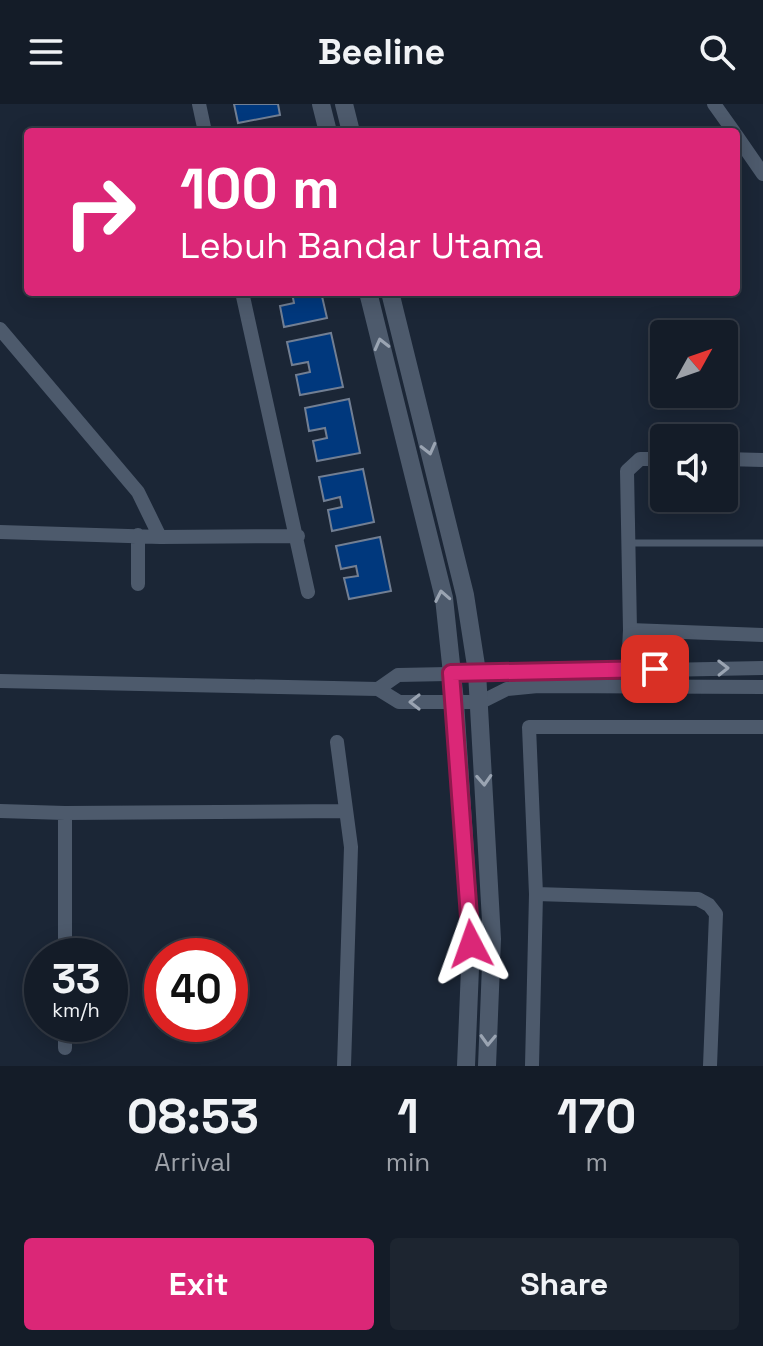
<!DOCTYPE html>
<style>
body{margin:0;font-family:"Space Grotesk",sans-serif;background:#1d2530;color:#f1f3f6;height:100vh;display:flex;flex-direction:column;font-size:30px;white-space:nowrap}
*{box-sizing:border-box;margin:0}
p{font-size:26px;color:#9da1a8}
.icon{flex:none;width:44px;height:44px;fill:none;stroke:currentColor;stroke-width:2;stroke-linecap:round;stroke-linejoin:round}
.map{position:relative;height:962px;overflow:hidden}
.drawer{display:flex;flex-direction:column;background:#141c28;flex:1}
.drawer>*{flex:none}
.top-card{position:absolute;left:24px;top:24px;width:716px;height:168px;border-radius:8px;box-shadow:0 4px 20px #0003,0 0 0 2px #333a45;background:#db2777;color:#fff;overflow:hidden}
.needle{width:52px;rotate:50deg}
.buttons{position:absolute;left:650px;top:216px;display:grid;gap:16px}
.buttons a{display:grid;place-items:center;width:88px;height:88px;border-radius:8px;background:#141c28;box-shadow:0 4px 20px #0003,0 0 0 2px #333a45;font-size:40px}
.speed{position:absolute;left:24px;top:834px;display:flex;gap:16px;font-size:40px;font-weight:700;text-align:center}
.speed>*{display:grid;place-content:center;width:104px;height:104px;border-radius:50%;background:#141c28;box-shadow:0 4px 20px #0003,0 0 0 2px #333a45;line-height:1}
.speed small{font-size:20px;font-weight:400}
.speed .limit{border:12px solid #d22;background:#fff;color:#111}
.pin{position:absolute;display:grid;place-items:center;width:68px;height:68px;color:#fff;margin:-34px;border-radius:16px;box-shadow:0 4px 12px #0006}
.me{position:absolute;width:88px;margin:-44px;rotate:356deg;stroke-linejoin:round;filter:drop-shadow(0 0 6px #0008)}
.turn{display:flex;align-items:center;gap:28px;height:168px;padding:0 24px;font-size:36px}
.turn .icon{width:104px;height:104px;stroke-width:2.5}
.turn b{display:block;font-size:56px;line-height:68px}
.eta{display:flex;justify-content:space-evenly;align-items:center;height:136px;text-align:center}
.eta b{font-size:48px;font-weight:700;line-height:56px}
.primary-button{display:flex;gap:16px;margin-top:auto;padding:16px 24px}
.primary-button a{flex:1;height:92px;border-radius:8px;background:#db2777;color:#fff;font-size:32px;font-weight:700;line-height:92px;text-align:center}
.primary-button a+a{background:#1d2530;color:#f1f3f6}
header{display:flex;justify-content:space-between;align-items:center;height:104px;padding:0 24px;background:#141c28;font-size:36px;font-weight:700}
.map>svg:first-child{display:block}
.building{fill:#00387d;stroke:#727f93;stroke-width:2}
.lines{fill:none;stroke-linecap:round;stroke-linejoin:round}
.service{stroke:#4d5a6c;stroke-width:7}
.minor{stroke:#4d5a6c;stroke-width:14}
.tertiary{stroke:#4d5a6c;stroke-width:18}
.oneway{stroke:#9aa4b2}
.route-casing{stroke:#8e194d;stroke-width:20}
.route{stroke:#db2777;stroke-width:14}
</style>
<header><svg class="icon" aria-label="menu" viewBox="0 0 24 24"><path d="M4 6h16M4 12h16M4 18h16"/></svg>Beeline<svg class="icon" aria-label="search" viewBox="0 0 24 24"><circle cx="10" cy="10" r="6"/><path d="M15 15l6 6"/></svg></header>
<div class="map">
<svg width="763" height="962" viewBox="0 0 763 962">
<rect width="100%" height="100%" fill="#1b2636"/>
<path class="building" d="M234 0H278L280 11 238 19Z
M275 188H321L327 214 284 223 280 202 294 199 292 189 276 192Z
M331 229 343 283 300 291 296 271 310 268 308 258 292 261 287 238Z
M349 295 360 349 317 357 313 337 327 334 325 324 309 327 305 304Z
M363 365 374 418 332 427 328 406 342 403 340 393 324 397 319 373Z
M380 433 391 487 349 495 344 474 358 472 356 462 341 465 336 442Z"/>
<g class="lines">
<path class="service" d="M629 439H763"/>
<path class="minor" d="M199 0 205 28
M714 0 734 28
M736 31 763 70
M242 188 308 488
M0 225 138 388 160 433
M724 355 763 356
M0 428 160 433 298 432
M138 431V480
M630 526 763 531
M628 565 630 526 627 367 640 355H664
M0 577 378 585 399 598H481L507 585 538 582 763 583
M378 585 398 571 763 564
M337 638 351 743 344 962
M0 707 65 709 345 707
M536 790 698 795 709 801 716 810 710 962
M65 852V709
M65 944V920
M532 962 536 790 529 623H763"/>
<path class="tertiary" d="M321 0 328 28
M344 0 351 28
M368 188 444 494 455 598 471 840 466 962
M390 188 465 491 477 568 492 835 487 962"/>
</g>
<defs><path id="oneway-chevron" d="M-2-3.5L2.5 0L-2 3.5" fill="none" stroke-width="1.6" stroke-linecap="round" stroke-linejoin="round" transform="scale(2)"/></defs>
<g class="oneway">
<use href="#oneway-chevron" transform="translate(381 240) rotate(-104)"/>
<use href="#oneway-chevron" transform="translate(429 345) rotate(76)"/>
<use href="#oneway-chevron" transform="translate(442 492) rotate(-101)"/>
<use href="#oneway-chevron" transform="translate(723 564) rotate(-1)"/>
<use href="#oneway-chevron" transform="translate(415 598) rotate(-180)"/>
<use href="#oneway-chevron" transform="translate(484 676) rotate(87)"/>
<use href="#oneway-chevron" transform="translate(488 936) rotate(92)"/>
</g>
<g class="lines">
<g class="route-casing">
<path id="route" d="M471 840 451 569 655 565"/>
</g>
<use href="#route" class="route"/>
</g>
</svg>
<div class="buttons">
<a><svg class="needle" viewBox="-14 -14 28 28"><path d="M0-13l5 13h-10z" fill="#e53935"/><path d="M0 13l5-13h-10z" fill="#9da1a8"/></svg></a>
<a><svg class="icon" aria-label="sound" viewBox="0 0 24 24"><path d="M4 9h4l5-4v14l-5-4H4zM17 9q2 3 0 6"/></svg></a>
</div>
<div class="speed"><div>33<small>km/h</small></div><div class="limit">40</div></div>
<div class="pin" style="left:655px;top:565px;background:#d93025"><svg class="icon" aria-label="arrive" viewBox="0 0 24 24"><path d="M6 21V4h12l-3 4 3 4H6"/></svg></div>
<svg class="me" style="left:471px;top:840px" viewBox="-20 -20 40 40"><path d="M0-17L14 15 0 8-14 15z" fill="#db2777" stroke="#fff" stroke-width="4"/></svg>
<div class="top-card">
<div class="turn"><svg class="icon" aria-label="right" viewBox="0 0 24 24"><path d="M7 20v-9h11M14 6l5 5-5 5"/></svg><div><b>100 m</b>Lebuh Bandar Utama</div></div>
</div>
</div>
<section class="drawer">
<div class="eta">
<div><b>08:53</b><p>Arrival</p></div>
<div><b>1</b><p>min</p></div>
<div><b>170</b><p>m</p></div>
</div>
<div class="primary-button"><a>Exit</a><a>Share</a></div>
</section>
